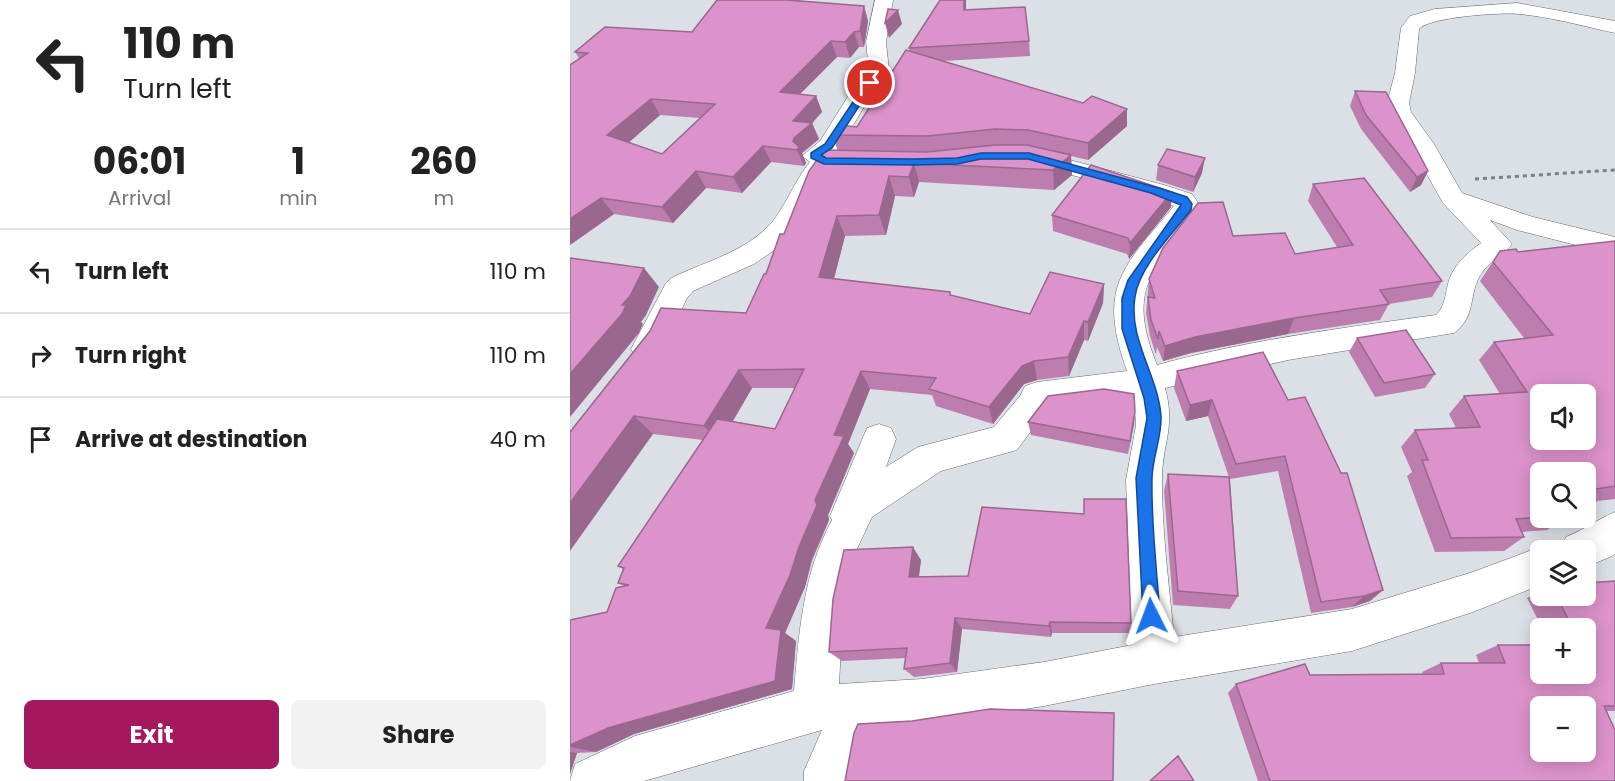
<!DOCTYPE html>
<meta charset="utf-8">
<style>
body{margin:0;font-family:Poppins,sans-serif;background:#f2f2f2;color:#222;height:100vh;display:flex;flex-direction:column;font-size:22px;white-space:nowrap}
*{box-sizing:border-box;margin:0}
p{font-size:20px;color:#767676}
.icon{flex:none;width:33px;height:33px;fill:none;stroke:currentColor;stroke-width:2;stroke-linecap:round;stroke-linejoin:round}
.map{position:relative;flex:1;overflow:hidden}
.sheet{display:flex;flex-direction:column;background:#fff;width:570px}
.sheet>*{flex:none}
.top-card{background:#fff;color:#222;overflow:hidden}
.fabs{position:absolute;left:960px;top:384px;display:grid;gap:12px}
.fabs a{display:grid;place-items:center;width:66px;height:66px;border-radius:9px;background:#fff;box-shadow:0 3px 15px #0003;font-size:30px}
.pin{position:absolute;display:grid;place-items:center;width:51px;height:51px;color:#fff;margin:-26px;border:3px solid #fff;border-radius:50%;box-shadow:0 2px 6px #0007}
.me{position:absolute;width:66px;margin:-33px;rotate:357deg;stroke-linejoin:round;filter:drop-shadow(0 0 4px #0008)}
.turn{display:flex;align-items:center;gap:21px;height:126px;padding:0 24px;font-size:27px}
.turn .icon{width:78px;height:78px;stroke-width:2.5}
.turn b{display:block;font-size:42px;line-height:51px}
.eta{display:flex;justify-content:space-evenly;align-items:center;height:102px;text-align:center}
.eta b{font-size:36px;font-weight:700;line-height:42px}
.cta{display:flex;gap:12px;margin-top:auto;padding:12px 24px}
.cta a{flex:1;height:69px;border-radius:9px;background:#a3185f;color:#fff;font-size:24px;font-weight:700;line-height:69px;text-align:center}
.cta a+a{background:#f2f2f2;color:#222}
ul{padding:0;list-style:none}
li{display:flex;align-items:center;gap:18px;height:84px;padding:0 24px;border-top:2px solid #e0e0e0}
li div{flex:1}
li b{display:block;font-size:22px}
li em{font-style:normal}
main{display:flex;flex:1;min-height:0}
.map>svg:first-child{display:block}
.lines{fill:none;stroke-linecap:round;stroke-linejoin:round}
.street-casing{stroke:#65696f;stroke-width:1}
.path{stroke:#7d8085;stroke-width:3;stroke-dasharray:4 4;stroke-linecap:butt}
.street{fill:#fff;fill-rule:evenodd}
.wall{fill:#bd7eaf;fill-rule:evenodd}
.shaded-wall{fill:#9a678e}
.building{fill:#dc93cb;stroke:#9a678e;stroke-width:1.5;fill-rule:evenodd}
.route{fill:#1a73e8;stroke:#114b97;stroke-width:1.5}
</style>
<main>
<section class="sheet">
<div class="top-card">
<div class="turn"><svg class="icon" aria-label="left" viewBox="0 0 24 24"><path d="M17 20v-9H6M10 6l-5 5 5 5"/></svg><div><b>110 m</b>Turn left</div></div>
</div>
<div class="eta">
<div><b>06:01</b><p>Arrival</p></div>
<div><b>1</b><p>min</p></div>
<div><b>260</b><p>m</p></div>
</div>
<ul>
<li><svg class="icon" aria-label="left" viewBox="0 0 24 24"><path d="M17 20v-9H6M10 6l-5 5 5 5"/></svg><div><b>Turn left</b></div><em>110 m</em></li>
<li><svg class="icon" aria-label="right" viewBox="0 0 24 24"><path d="M7 20v-9h11M14 6l5 5-5 5"/></svg><div><b>Turn right</b></div><em>110 m</em></li>
<li><svg class="icon" aria-label="arrive" viewBox="0 0 24 24"><path d="M6 21V4h12l-3 4 3 4H6"/></svg><div><b>Arrive at destination</b></div><em>40 m</em></li>
</ul>
<div class="cta"><a>Exit</a><a>Share</a></div>
</section>
<div class="map">
<svg width="1045" height="781" viewBox="0 0 1045 781">
<rect width="100%" height="100%" fill="#dbe0e7"/>
<g class="lines">
<g class="street-casing">
<path id="street" d="M305 0H323L316 42 319 71 298 100 271 146 261 155 269 161 256 174 222 232 206 249 184 264 123 291 117 298 88 358 77 361 66 358 61 349 96 283 103 277C137 261 178 251 203 221 217 203 225 180 240 162L232 156 250 141 277 98 299 70 296 42Z
M947 3 1045 21V33C1013 26 981 17 949 14 932 12 859 17 849 29L845 73 839 103 841 112 864 144 892 193 963 217 1045 237V255L947 230 920 220 942 244C934 256 919 261 911 274 898 294 907 316 884 333L718 360 595 388C606 428 592 443 592 480 592 532 599 585 604 637L782 609 903 572 970 547 980 550H970V585L903 612 782 651 584 684 474 706 352 725 300 728 282 771V781H234V771L252 730 74 781H0L5 764 65 736 224 691C229 632 233 573 262 520L260 516 297 428 309 424 321 428 326 439 316 467 348 447 424 427 450 396 455 386 467 382 557 371C527 287 552 268 604 206L576 195 450 161 446 156 450 151 458 149 594 185 622 194 631 207C589 271 553 280 587 365 678 340 772 328 866 315 877 305 875 288 881 275 888 261 899 252 911 243L873 203 840 144 819 112 817 103 825 73 831 28 840 16 865 9ZM564 396 566 425 556 480 562 645 474 662 352 679 269 684 273 610 286 551 302 517 371 471 447 450 478 408Z
M1045 512V554L1042 556 1016 567V550H991L996 537C1014 530 1028 519 1045 512Z"/>
</g>
<path class="path" d="M905 179 1045 170"/>
<use href="#street" class="street"/>
</g>
<path class="wall" d="M147 0H231L230 2 294 6 298 21 294 47H289L280 58 267 57 230 94 246 96 252 112 242 123 249 139 232 153 236 163 234 166 201 162 172 193 136 188 103 223 44 214 0 245V65L9 58 5 52 122 32ZM90 115 130 118 92 154 58 143Z
M370 0H396V10L459 41 460 56 373 61 557 126 518 160 501 156 502 175 484 190 349 182 344 197 325 196 316 235 275 236 264 279 380 292 381 295 460 314 534 284 533 303 518 341 514 340 499 376 467 380 454 384 423 424 366 406 362 395 300 389 278 444 284 453 258 515 259 520 242 560 235 587 215 633 226 641 222 689 64 734 26 752 7 753 0 774V620L37 612 54 586 48 583 53 569 48 566 133 440 83 434 0 432 176 313 214 234 268 151 262 135 287 127 340 51 339 48ZM182 388H225L205 429 163 421Z
M785 91 858 171 851 185 840 192 791 129 780 106Z
M588 165 632 173 623 192 586 180Z
M743 184 872 281 862 297 819 304 810 320 718 334 621 353 593 361 587 347 586 355 580 336 576 313 579 279 663 236 725 254 767 247 738 201Z
M601 207 559 259 557 254 483 231 482 215Z
M1045 241V499L1026 501 1016 508V472L970 518H995L977 530 952 532 954 537 934 551 865 552 837 476 842 472 831 447 845 430 886 428 879 414 894 396 930 394 909 360 924 342 954 338 910 281 930 251 948 252Z
M787 338 865 374 855 388 805 397 779 352Z
M693 352 813 590 800 601 782 607 741 613 708 471 660 479 668 596 660 609 603 605 594 491 598 474 659 477 638 416 616 421 604 388 607 371Z
M565 411 558 454 461 435 458 422Z
M351 560 349 577 561 623 559 633H482L481 637 392 629 387 672 344 677 334 669 336 658 272 661 259 652Z
M1045 581V711H1037L1045 781H688L658 693 666 684 740 675 853 674 852 672 871 663H909L906 655 928 645 1016 674V628H972L957 598 970 591V596H1016Z"/>
<path class="shaded-wall" d="M394 0H396V24L394 10Z
M294 6 298 21 294 47 290 31Z
M328 10 332 24 319 38 315 23Z
M284 32 289 47 280 58 275 42Z
M261 41 267 57 217 107 210 92Z
M246 96 252 112 242 123 249 139 232 153 236 163 234 166 223 141V121Z
M81 99 90 115 48 152 37 135Z
M557 109V126L518 160V143Z
M193 146 201 162 172 193 163 177Z
M501 155 502 175 484 190 483 170Z
M635 158 632 173 623 192 625 177Z
M344 163 349 182 344 197 339 177Z
M126 171 136 188 103 223 92 207Z
M858 171 851 185 840 192 847 177Z
M319 176 325 196 316 235 309 215Z
M602 192 601 207 559 259 560 243Z
M31 198 44 214 0 245V219Z
M267 216 275 236 259 297 249 277Z
M74 268 89 287 76 315 71 322 73 324 69 333 0 417V374L52 305Z
M534 284 533 303 518 341V322Z
M724 318 718 334 621 353 593 361 595 346 625 337Z
M514 321V340L499 376 498 357Z
M464 361 467 380 454 384 423 424 419 407 452 366Z
M169 370 182 388 150 443 134 426Z
M291 371 300 389 278 444 284 453 258 515 259 520 242 560 235 587 215 633 226 641 222 689 64 734 26 752 0 747V745L196 628 229 547 245 500 264 435Z
M642 400 638 416 616 421 620 405Z
M565 411 564 425 558 454 560 441Z
M64 416 83 434 0 551V503Z
M343 547 351 560 347 589 339 577Z
M813 590 800 601 782 607 794 596Z
M385 618 392 629 387 672 380 663Z
M480 622 482 633 481 637 479 626Z
M0 752 7 753 0 774Z"/>
<path class="building" d="M147 0H217L294 6 290 31 284 32 275 42 261 41 210 92 246 96 223 121 242 123 224 138 223 141 229 147 227 150 193 146 163 177 126 171 92 207 31 198 0 219V65L18 53 5 52 35 27 122 32ZM81 99 145 104 92 154 37 135Z
M370 0H394V10L455 7 459 41 339 48Z
M318 9 328 10 315 23Z
M336 50 513 103 522 96 557 109 518 143 458 130 425 129 358 136 262 135 270 125 287 127Z
M785 91 816 92 858 171 847 177 796 115Z
M425 145H457L501 155 483 170 344 163 339 177 319 176 309 215 267 216 249 277 380 292V295L460 314 480 272 534 284 518 322 514 321 498 357 464 361 452 366 419 407 359 389 366 378 291 371 264 435 274 436 245 500 247 505 229 547 220 575 196 628 211 630 205 681 38 728 0 745V620L37 612 46 588 59 585 48 583 54 568 48 566 147 419 205 429 234 369 169 370 134 426 64 416 0 503V432L80 331 91 308 176 313 194 274H196L210 234H214L239 171 254 150 357 152Z
M597 149 635 158 625 177 588 165Z
M521 165 602 192 560 243 558 238 482 215Z
M794 178 872 281 810 290 819 304 724 318 625 337 595 346 589 331 588 339 581 320 578 297 585 298 579 279 593 248 628 203 653 202 663 236 715 233 725 254 783 245 743 184Z
M1045 241V486L1019 490 1026 501 1016 502V472H970V517L946 519 954 537 881 538 852 460H858L845 430 910 427 894 396 957 392 924 342 983 335 923 262 930 251 946 249 948 252ZM970 394H1016V440H970Z
M0 258 74 268 60 296 52 305H56L52 314 0 374Z
M836 330 865 374 814 383 787 338Z
M693 352 718 400 735 397 771 473H777L813 590 794 596 751 602 715 456 666 464 642 400 620 405 607 371Z
M534 389 564 394 565 411 560 441 458 422 478 396Z
M598 474 659 477 668 596 608 591Z
M514 499H556L561 623 480 622 479 626 385 618 380 663 334 669 337 648 259 652 263 599 274 550 343 547 339 577 398 576 412 507 514 514Z
M1045 581V706H1034L1045 730V781H700L666 684 735 664 740 675 874 674 871 663H935L928 645H970V674H1016V628H1003L986 596H1016V583ZM970 706H1016V752H970Z
M420 709 544 713 543 781H275L284 733 288 724 342 721Z
M608 756 624 781H580Z"/>
<path class="route" d="M300 80 304 83 262 148 251 155 256 158 344 159 387 158 411 153H459L589 188 617 197 622 204 621 210C603 233 569 267 565 297 558 339 588 375 591 416 592 437 582 458 582 479 581 524 587 571 590 616L588 622 581 625 575 622 573 616 566 478 577 418 574 398 552 329V298L558 280 611 205 581 193 458 159H411L387 164 344 165 254 164 241 158V153L255 144 297 81Z"/>
</svg>
<div class="fabs">
<a><svg class="icon" aria-label="sound" viewBox="0 0 24 24"><path d="M4 9h4l5-4v14l-5-4H4zM17 9q2 3 0 6"/></svg></a>
<a><svg class="icon" aria-label="search" viewBox="0 0 24 24"><circle cx="10" cy="10" r="6"/><path d="M15 15l6 6"/></svg></a>
<a><svg class="icon" aria-label="layers" viewBox="0 0 24 24"><path d="M12 4l9 5-9 5-9-5zM3 14l9 5 9-5"/></svg></a>
<a>+</a>
<a>−</a>
</div>
<div class="pin" style="left:300px;top:83px;background:#d93025"><svg class="icon" aria-label="arrive" viewBox="0 0 24 24"><path d="M6 21V4h12l-3 4 3 4H6"/></svg></div>
<svg class="me" style="left:581px;top:616px" viewBox="-20 -20 40 40"><path d="M0-17L14 15 0 8-14 15z" fill="#1a73e8" stroke="#fff" stroke-width="4"/></svg>
</div>
</main>
